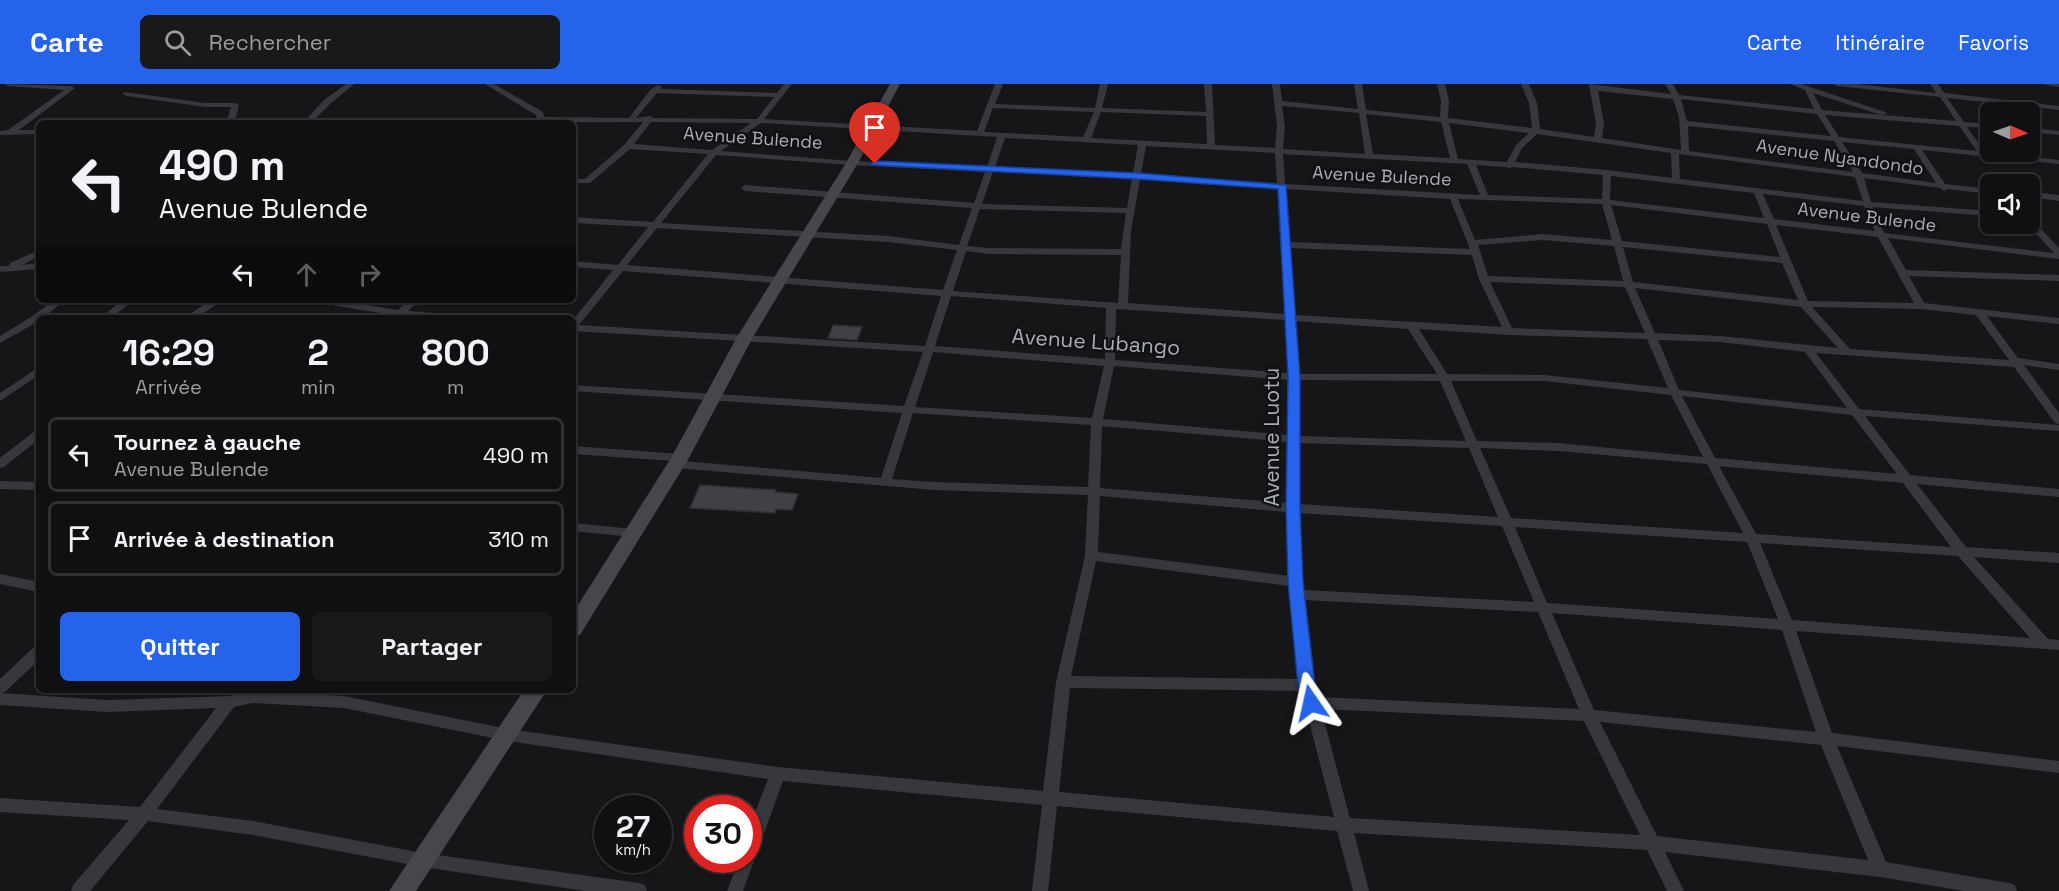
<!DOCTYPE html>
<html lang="fr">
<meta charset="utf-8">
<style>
body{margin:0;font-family:"Space Grotesk",sans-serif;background:#19191b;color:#f1f3f6;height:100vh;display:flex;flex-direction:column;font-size:22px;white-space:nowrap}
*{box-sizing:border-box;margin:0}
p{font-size:20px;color:#9c9d9f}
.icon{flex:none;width:33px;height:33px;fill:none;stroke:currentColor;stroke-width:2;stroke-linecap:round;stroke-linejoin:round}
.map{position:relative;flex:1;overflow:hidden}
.details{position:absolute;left:36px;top:231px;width:540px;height:378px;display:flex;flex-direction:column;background:#101012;border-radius:9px;box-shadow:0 2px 4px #0004,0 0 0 2px #303032}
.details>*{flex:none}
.guide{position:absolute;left:36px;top:36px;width:540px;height:183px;border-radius:9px;box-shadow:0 2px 4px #0004,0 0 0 2px #303032;background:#101012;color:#f1f3f6;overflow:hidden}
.needle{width:39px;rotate:92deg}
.fabs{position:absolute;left:1980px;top:18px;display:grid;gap:12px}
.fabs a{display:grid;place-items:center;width:60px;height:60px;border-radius:9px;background:#101012;box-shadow:0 2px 4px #0004,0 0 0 2px #303032;font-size:30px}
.speed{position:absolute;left:594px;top:711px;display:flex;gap:12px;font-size:30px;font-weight:700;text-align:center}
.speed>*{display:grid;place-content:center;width:78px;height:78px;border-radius:50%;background:#101012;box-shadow:0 2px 4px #0004,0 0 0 2px #303032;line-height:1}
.speed small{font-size:15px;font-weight:400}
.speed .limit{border:9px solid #d22;background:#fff;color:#111}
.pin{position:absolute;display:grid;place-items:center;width:51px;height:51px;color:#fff;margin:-62px -26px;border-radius:50% 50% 50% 0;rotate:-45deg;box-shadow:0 0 6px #0007}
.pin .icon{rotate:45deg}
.me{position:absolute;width:66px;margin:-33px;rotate:349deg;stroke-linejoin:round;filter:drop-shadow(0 0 4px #0008)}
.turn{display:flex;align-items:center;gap:21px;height:126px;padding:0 24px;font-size:27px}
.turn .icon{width:78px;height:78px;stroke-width:2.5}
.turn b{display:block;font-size:42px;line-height:51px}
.lanes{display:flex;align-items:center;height:57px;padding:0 24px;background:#0003;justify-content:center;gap:30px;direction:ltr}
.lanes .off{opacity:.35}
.eta{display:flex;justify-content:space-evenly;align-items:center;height:102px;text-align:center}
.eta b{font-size:36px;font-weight:800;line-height:42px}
.action{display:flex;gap:12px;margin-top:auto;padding:12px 24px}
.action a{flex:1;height:69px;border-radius:9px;background:#2563eb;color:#fff;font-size:24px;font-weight:800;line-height:69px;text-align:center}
.action a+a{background:#19191b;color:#f1f3f6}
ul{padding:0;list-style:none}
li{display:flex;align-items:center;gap:18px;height:75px;margin:0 12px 9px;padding:0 12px;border:3px solid #303032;border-radius:9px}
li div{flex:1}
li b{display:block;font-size:22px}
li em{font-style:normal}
header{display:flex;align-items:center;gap:36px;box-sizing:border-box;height:84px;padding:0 30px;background:#2563eb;color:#fff}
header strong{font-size:28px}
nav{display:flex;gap:33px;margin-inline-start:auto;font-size:21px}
.search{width:420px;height:54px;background:#19191b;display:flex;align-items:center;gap:15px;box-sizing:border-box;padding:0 21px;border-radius:9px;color:#9c9d9f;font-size:22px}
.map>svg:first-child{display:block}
.building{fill:#404145;stroke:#303034;stroke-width:1.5}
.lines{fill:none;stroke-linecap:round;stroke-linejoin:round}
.street{fill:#37383d;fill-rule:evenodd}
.secondary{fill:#45474d;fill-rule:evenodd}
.route{fill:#2563eb;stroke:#184099;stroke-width:1.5}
.labels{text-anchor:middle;stroke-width:5;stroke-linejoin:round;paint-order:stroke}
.far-street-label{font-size:18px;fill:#a8adb8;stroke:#111113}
.street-label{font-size:21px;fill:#a8adb8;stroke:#111113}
</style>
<header>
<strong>Carte</strong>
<div class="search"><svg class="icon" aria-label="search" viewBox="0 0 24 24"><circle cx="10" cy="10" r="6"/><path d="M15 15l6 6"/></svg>Rechercher</div>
<nav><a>Carte</a><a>Itinéraire</a><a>Favoris</a></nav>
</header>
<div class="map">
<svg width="2059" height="807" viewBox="0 0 2059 807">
<rect width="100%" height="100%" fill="#161618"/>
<path class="building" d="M833 241 862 243 857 256 828 254Z
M700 401 776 406 775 408 798 410 792 426 776 425 775 429 690 424Z"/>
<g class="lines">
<path class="street" d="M4 0 71 2 75 4 19 46H39V50L0 51V47L8 46 64 6 8 2Z
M346 0H354L330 20 311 39H303L324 16Z
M485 0H494L543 28 544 33 629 34 651 5 658 1 662 3 660 5 777 9 784 0H792L764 35 977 47 995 0H1003L995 20 1095 24 1100 0H1108L1102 24 1206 28 1204 0H1212L1215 61 1275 64 1277 42 1272 0H1280L1282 17 1358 25 1354 0H1362L1366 26 1440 33 1441 17 1437 0H1445L1449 17 1448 34 1532 44 1529 19 1521 0H1529L1537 19 1540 45 1594 53 1596 40 1589 0 1671 10 1665 0H1673L1679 11 1814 25 1805 6 1790 0H1801L1888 29 1881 31 1813 9 1822 26 1956 37 1940 13 1837 2 1833 0H1857L1936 9 1930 0H1938L1944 9 2059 22V26L1947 14 1964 38 1990 40V44L1967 43 1985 68 2059 76V80L1922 66 1945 100 1990 105V110L1947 105 1944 107 1940 104 1864 94 1871 118 1990 127V132L1873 123 1884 149 2054 169 2027 140H2030V135L2033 136 2059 164V175L1888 154 1906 186 2059 191V197L1909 192 1924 219 2059 234V240L1987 232 2018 274 2059 280V286L2024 281 2059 329V340L2055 339 2014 283 1816 269 1859 325 2059 341V347L1865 332 1910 391 2059 405V413L1917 400 1966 463 2059 469V479L1974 473 2048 555 2059 556V566L1796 547 1832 649 2059 677V689L1837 662 1886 778 2009 799 2015 801 2017 807H1964L1880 793 1665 768 1684 807H1667L1647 766 1354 749 1369 807H1353L1337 747 1057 722 1048 807H1032L1042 721 783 697 743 807H727L739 776H748V747L768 695 508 657 344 624 252 619 234 623 157 725 253 737 423 769 639 799 645 801 647 807H585L423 783 253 751 148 737 90 807H71L73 801 129 736 0 728V714L140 723 216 624 107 628 0 621V595L34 563 39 562V576L5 608 1 609 107 616 229 612 252 607 344 612 508 645 778 683 1043 707 1056 598 1085 472 1088 411 934 406 676 384 670 380 673 377 573 370V362L680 370 686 374 683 377 881 394 902 329 573 307V301L904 322 923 268 573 247V236L613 186 573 183V177L618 181 648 143 573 139V133L653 138 708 70 630 65 590 99H573V95H585L625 60 643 38 355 39 359 37 429 34 537 36 536 31ZM1598 7 1673 15 1679 33 1681 66 1602 54 1604 40ZM657 9 774 13 757 35 654 34 650 32 636 34ZM1681 15 1817 30 1831 52 1687 37ZM1282 22 1359 29 1365 70 1283 65 1285 42ZM993 24 1094 28 1083 53 984 48ZM1101 28 1206 32 1207 60 1091 54ZM1366 30 1441 38 1450 74 1373 70ZM1825 31 1959 42 1977 67 1839 53ZM651 38 751 39 712 66 634 60ZM761 39 997 53 987 83 852 77 721 67ZM1449 39 1529 49 1516 61 1507 78 1458 75ZM1688 42 1834 57 1853 88 1689 67ZM1537 50 1671 69 1672 94 1607 86 1515 78 1522 64ZM1005 54 1138 61 1133 89 995 83ZM1842 58 1914 65 1936 99 1862 89ZM1146 62 1275 69 1277 99 1141 90ZM1283 70 1467 80 1480 111 1285 100ZM1679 70 1855 93 1863 117 1680 95ZM716 71 852 81 985 88 974 119 745 101 741 104 745 107 972 124 959 161 888 152 661 139ZM1476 81 1505 83 1509 84 1512 83 1603 91 1602 115 1488 111ZM993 88 1132 94 1127 124 982 120ZM1611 92 1754 109 1764 134 1610 116ZM1140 95 1277 104 1285 230 1128 219 1131 147ZM1286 105 1450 115 1470 165 1290 158ZM1763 110 1864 122 1875 147 1774 135ZM1458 115 1602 120 1612 156 1543 150 1475 156ZM1611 121 1767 140 1780 173 1622 157ZM980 125 1126 129 1121 165 989 164 967 162ZM1776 141 1878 153 1914 219 1808 217ZM657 144 888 158 957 166 943 206 627 181ZM1543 156 1614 162 1623 197 1488 192 1478 161ZM1623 163 1782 179 1798 216 1633 198ZM1290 164 1472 171 1479 195 1502 243 1295 231ZM966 167 989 170 1121 171 1118 219 953 207ZM623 187 941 212 925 262 579 241ZM1490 198 1625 203 1645 249 1512 244ZM1635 204 1801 223 1838 264 1720 252 1655 249ZM951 212 1106 224 1105 275 935 262ZM1812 223 1921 225 1976 231 2009 276 1850 265ZM1116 225 1285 236 1288 289 1115 276ZM1295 237 1408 245 1437 290H1299ZM1419 245 1509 251 1647 255 1668 304 1544 291 1447 290ZM1658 256 1720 258 1805 268 1847 324 1679 306ZM933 268 1104 282 1092 334 915 323ZM1114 282 1289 296 1288 351 1103 335ZM1299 296 1440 297 1466 357 1299 352ZM1451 297H1544L1671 311 1703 373 1558 359 1477 357ZM1682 312 1852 331 1897 390 1715 374ZM913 329 1091 341 1088 403 934 398 892 395ZM1102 342 1288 358 1287 419 1100 404ZM1299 359 1469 364 1498 433 1299 420ZM1480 364 1558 367 1707 380 1743 449 1511 434ZM1719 382 1903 399 1951 463 1756 450ZM1100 412 1287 428 1290 492 1098 468ZM1299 429 1502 442 1534 518 1303 506ZM1515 443 1747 458 1778 535 1547 519ZM1760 459 1958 472 2030 554 1792 536ZM1096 477 1290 502 1299 595 1071 592ZM1304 516 1538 528 1579 625 1318 613 1314 601ZM1552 529 1782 546 1816 648 1594 626ZM1070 604 1301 607 1334 733 1059 708ZM1321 625 1584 637 1640 751 1350 734ZM1600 638 1821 661 1868 776 1657 752Z
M2041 0H2059V3Z
M124 8 205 19H235L239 21 236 33 231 39H223L228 33 231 23H205L127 12 123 10Z
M2030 44 2059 47V51L2030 48Z
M2030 108 2059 111V117L2030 113Z
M39 166V172L22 181 39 179V185L0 188V182H9L10 179Z
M54 216H65L43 234H39V237L0 259V252L31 233Z
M123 216H134L111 234H100Z
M211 216H223L196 234H184Z
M314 216H337L398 226 408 216H419L408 227 459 231 464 234 403 232 398 234 393 231 319 219Z
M39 283V291L0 317V309Z
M39 345V355L4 383 0 384V374L35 347Z
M0 397 39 398V406L0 405Z
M573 439 633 445 639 449 633 453 573 447Z
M0 490 39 498V508L0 500Z"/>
<path class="secondary" d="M890 0H900L858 79 753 253 689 374 580 551 573 554V529L671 374 737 253 846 79Z
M524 606H547L416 807H389Z"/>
</g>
<path class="route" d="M875 77 1137 89 1286 101 1300 293V424L1303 498 1315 601 1319 619 1317 624H1305L1298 601 1288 498 1286 424 1288 293 1278 105 1137 95 872 81 870 80Z"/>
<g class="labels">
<g class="far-street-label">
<text transform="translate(753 54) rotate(4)" y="6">Avenue Bulende</text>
<text transform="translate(1840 73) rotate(8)" y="6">Avenue Nyandondo</text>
<text transform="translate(1382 92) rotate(3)" y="6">Avenue Bulende</text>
<text transform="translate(1867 133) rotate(7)" y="6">Avenue Bulende</text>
</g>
<g class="street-label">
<text transform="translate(1096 258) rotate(4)" y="7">Avenue Lubango</text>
<text transform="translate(1272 353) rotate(-90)" y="7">Avenue Luotu</text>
</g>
</g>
</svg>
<div class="fabs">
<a><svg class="needle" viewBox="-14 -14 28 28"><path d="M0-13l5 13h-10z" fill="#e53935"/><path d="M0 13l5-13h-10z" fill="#9c9d9f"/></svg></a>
<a><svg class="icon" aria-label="sound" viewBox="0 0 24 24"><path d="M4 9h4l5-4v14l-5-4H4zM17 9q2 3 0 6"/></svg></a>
</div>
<div class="speed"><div>27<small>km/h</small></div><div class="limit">30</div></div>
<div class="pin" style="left:875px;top:80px;background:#d93025"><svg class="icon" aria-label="arrive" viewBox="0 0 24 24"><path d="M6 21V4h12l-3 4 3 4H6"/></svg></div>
<svg class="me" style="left:1311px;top:619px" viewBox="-20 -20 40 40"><path d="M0-17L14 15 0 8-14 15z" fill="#2563eb" stroke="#fff" stroke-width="4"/></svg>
<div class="guide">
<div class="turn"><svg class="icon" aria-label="left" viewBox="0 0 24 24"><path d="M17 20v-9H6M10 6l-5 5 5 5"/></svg><div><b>490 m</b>Avenue Bulende</div></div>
<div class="lanes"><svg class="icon" aria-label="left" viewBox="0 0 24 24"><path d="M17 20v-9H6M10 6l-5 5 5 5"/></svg><svg class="icon off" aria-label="ahead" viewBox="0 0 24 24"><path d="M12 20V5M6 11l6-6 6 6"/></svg><svg class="icon off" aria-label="right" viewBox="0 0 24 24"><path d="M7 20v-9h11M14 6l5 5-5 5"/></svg></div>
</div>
<section class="details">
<div class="eta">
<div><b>16:29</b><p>Arrivée</p></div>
<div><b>2</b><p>min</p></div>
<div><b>800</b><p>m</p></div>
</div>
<ul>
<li><svg class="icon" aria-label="left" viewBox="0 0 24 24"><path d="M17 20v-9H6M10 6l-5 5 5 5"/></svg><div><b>Tournez à gauche</b><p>Avenue Bulende</p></div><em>490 m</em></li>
<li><svg class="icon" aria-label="arrive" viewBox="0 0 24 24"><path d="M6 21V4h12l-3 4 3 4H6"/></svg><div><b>Arrivée à destination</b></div><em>310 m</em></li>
</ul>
<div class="action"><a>Quitter</a><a>Partager</a></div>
</section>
</div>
